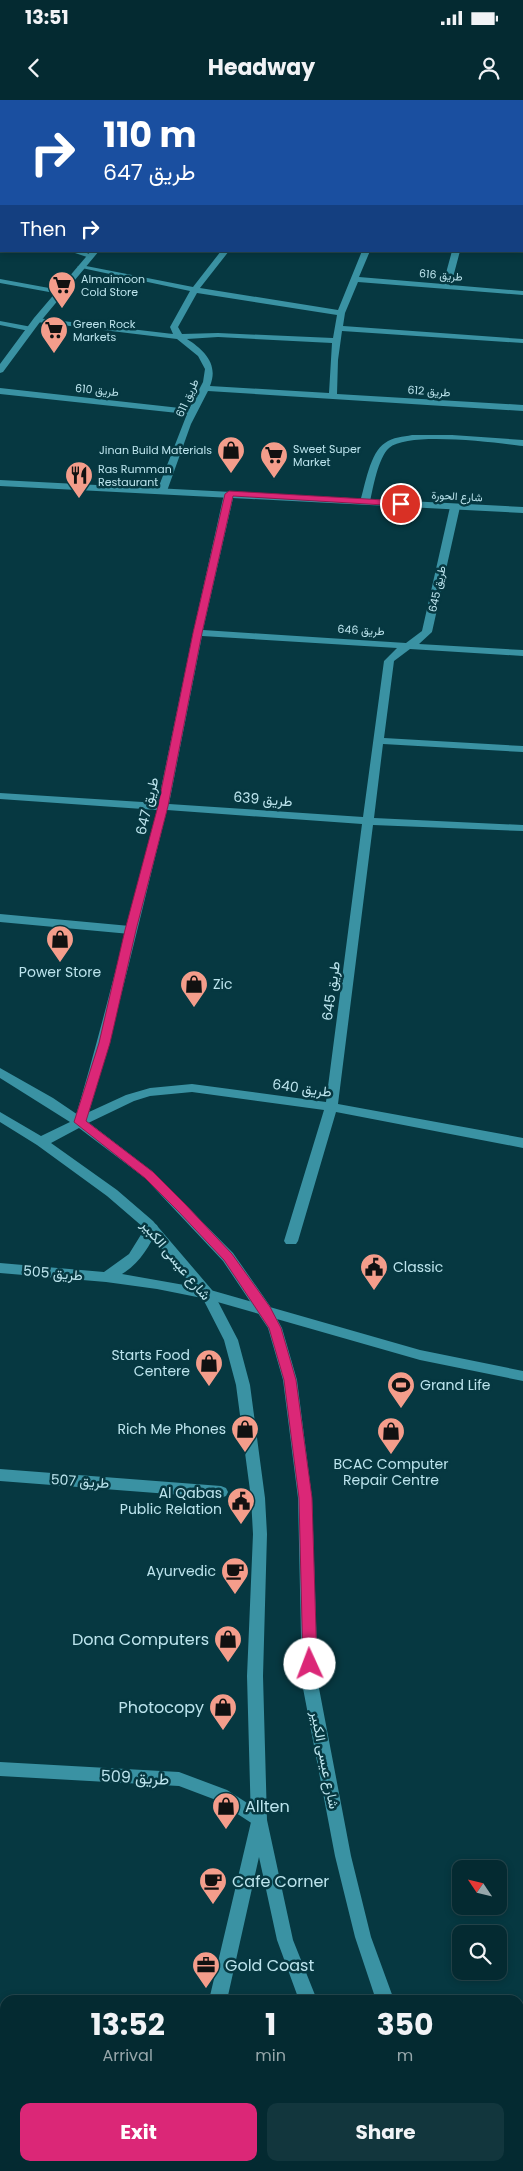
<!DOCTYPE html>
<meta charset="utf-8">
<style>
body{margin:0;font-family:Poppins,Vazirmatn,sans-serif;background:#12363d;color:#f1f3f6;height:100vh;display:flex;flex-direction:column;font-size:19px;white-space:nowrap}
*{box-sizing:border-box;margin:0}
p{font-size:16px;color:#97a7ab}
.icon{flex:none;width:28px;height:28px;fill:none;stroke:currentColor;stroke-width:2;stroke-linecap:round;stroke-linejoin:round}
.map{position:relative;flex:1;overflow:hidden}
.details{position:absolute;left:0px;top:1895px;width:524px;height:176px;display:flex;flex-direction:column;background:#042a31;border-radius:15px 15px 0 0;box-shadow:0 2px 8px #0003,0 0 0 1px #25464d}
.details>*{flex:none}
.guide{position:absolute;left:0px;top:0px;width:524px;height:152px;box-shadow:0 2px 8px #0003,0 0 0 1px #25464d;background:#1a4fa0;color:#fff;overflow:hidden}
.needle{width:32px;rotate:305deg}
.tools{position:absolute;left:452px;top:1760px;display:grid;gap:10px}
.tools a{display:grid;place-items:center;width:55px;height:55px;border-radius:10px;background:#042a31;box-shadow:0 2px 8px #0003,0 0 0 1px #25464d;font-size:25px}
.pin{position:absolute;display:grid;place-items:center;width:42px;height:42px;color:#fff;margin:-21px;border:2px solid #fff;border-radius:50%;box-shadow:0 1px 5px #0007}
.me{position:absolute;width:55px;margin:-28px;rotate:358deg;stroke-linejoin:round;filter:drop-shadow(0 0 4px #0008)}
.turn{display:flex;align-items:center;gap:18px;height:105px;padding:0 20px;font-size:22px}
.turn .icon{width:65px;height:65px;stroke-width:2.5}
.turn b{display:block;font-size:35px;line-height:42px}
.then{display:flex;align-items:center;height:48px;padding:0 20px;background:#0003;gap:10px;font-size:19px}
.eta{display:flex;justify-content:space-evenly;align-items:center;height:85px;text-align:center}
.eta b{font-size:30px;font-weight:700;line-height:35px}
.action{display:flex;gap:10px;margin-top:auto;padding:10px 20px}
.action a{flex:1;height:58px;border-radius:10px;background:#db2777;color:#fff;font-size:20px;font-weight:700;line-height:58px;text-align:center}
.action a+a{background:#12363d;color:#f1f3f6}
.status{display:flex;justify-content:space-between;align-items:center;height:35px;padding:0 25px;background:#042a31;direction:ltr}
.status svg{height:14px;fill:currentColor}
header{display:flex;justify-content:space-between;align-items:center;height:65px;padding:0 20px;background:#042a31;font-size:22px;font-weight:700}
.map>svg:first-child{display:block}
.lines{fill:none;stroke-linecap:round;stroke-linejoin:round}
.path{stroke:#528089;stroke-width:4;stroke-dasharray:2 5;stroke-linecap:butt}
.service{fill:#3a92a3;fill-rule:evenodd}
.minor{fill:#3a92a3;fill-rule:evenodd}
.tertiary{fill:#3a92a3;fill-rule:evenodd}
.secondary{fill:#3a92a3;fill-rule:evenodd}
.route{fill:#db2777;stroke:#8e194d}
.labels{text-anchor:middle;stroke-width:5;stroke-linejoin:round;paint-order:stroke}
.far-street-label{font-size:11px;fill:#bce4ed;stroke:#063841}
.far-poi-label{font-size:11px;fill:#bce4ed;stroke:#063841;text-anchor:start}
.street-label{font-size:14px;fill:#bce4ed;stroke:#063841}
.poi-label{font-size:14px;fill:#bce4ed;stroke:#063841;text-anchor:end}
.near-poi-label{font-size:16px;fill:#bce4ed;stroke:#063841;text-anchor:start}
.near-street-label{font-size:16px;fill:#bce4ed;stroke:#063841}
</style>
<div class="status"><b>13:51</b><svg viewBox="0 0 49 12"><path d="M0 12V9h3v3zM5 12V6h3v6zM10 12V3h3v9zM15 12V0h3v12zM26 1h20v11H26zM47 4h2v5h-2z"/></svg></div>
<header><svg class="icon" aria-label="back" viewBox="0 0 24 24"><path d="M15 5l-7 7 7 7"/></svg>Headway<svg class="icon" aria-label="person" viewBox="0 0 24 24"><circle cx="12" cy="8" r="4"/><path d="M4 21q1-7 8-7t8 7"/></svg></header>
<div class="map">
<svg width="523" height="2071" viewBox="0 0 523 2071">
<rect width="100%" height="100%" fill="#063841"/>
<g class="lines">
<path class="path" d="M519 2013 523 2018"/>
<path class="service" d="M412 335H452L523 340V346C496 343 409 331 389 348 378 358 373 388 370 402L368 404H362L360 402C365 386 370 352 385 343 393 337 403 337 412 335Z
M0 814 130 826 136 830 130 834 0 822Z"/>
<path class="minor" d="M65 0H71V1H65Z
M403 0H417V1H403Z
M522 10H523V14H522Z
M0 128H1V132H0Z
M69 151H82L94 156 90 158Z
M221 151H229L200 188 338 210 362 151H370L359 177 443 184 452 151H460L451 185 523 191V195L358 182 345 213 343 226 523 239V243L342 231 338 260 337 294 523 305V311L208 291 191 324 167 391 162 394 157 391 187 314 0 294V288L189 309 203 282 205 269 198 256 177 239 37 222 33 220 37 218 173 234 170 227 190 191 77 167 81 165 193 187ZM197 193 337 215 333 238 218 233 182 234 178 227ZM218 237 332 243 329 293 210 286C219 264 204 250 187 239Z
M0 179 60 190 64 192 60 194 0 183Z
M0 221 32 227 33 229 29 231 0 225Z
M229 391 234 394 203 530 406 543 422 531 450 407 455 404 460 407 432 532 419 544 523 550V556L410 549 394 561 384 638 523 646V652L383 644 374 718 523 725V731L373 725 338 1004 523 1038V1048L336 1012 298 1141 296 1144H286L284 1141 324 1010 192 992 150 996 134 1001 84 1025 80 1026 74 1022C105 919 129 814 157 710L0 699V693L158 703 193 533 224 394ZM202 536 397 548 384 561 363 717 169 704ZM167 710 362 724 326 1002 192 984 150 988 126 995 89 1012C119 913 141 811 167 710Z
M152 1123 157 1125 158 1128C149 1147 140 1163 122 1174L207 1189 420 1250 523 1271V1281L420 1260 207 1199 157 1189 106 1182 0 1173V1163L104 1172 129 1154 147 1125Z
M0 1369 221 1386 226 1388 228 1392 226 1396 221 1398 0 1381Z
M0 1662 179 1672 227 1690 255 1708 265 1715 267 1720 265 1725 259 1728 216 1700 179 1686 0 1676Z"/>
<path class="tertiary" d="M522 81H523V85H522Z
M91 151H99L40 222 3 272 0 273V264L34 218Z
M0 380 523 407V413L0 386Z
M523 2041V2061L519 2063V2043Z
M493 2066H514L512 2071H491Z"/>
<path class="secondary" d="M0 968 53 998 84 1019 153 1072 233 1153 270 1206 282 1228 297 1280 312 1398 318 1583 351 1756 371 1837 394 1900H376L355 1837 335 1756 302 1583 298 1398 283 1280 268 1228 223 1161 145 1078 79 1028 51 1043 117 1090 153 1121 212 1190 238 1240 250 1285 265 1398 267 1434 263 1576 267 1720 293 1840 317 1900H299L277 1840 259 1757 227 1900H209L251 1722 247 1576 253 1434 251 1398 236 1285 224 1240 202 1197 143 1127 107 1096 37 1045 0 1022V1012L41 1036 70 1022 0 978Z
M174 2066H192V2071H174Z
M375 2066H393L395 2071H377Z
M474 2066H493L495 2071H476Z"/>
</g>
<path class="route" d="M229 391 401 401 405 404 401 406 233 396 202 533 168 706 136 830 110 943 86 1021 153 1072 186 1105 232 1154 270 1207 281 1228 296 1280 312 1398 317 1564 315 1569 310 1571 305 1569 303 1564 299 1398 284 1280 269 1228 224 1160 178 1111 145 1078 74 1022 99 943 125 830 158 706 193 533 225 394Z"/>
<defs>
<g id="supermarket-pin" transform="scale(1.4375)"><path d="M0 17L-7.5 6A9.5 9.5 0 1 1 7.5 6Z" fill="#f49d8b" stroke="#063841"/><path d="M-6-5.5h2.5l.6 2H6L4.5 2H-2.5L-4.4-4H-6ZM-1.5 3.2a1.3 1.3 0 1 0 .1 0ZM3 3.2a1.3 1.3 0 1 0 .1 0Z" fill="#111"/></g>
<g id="shop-pin" transform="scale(1.4375)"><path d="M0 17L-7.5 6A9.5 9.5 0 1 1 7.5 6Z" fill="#f49d8b" stroke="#063841"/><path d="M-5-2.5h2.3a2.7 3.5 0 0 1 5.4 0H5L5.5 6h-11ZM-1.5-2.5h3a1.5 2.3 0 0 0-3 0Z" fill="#111"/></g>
<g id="restaurant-pin" transform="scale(1.4375)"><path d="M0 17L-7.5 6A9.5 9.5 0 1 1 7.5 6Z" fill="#f49d8b" stroke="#063841"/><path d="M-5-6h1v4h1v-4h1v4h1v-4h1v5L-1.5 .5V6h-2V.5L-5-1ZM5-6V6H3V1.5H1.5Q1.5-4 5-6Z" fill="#111"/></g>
<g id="civic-pin" transform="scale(1.4375)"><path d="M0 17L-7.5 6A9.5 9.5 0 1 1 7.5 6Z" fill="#f49d8b" stroke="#063841"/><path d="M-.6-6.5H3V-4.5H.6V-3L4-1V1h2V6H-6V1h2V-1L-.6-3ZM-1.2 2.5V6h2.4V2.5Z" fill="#111"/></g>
<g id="stadium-pin" transform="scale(1.4375)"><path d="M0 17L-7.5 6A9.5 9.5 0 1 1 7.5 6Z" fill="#f49d8b" stroke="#063841"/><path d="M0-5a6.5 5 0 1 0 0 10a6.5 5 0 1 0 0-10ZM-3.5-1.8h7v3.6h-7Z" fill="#111"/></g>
<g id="cafe-pin" transform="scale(1.4375)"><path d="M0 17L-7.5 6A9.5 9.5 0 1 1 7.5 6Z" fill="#f49d8b" stroke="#063841"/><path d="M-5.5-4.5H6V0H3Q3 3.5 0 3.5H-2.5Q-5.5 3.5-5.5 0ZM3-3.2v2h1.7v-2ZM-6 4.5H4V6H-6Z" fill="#111"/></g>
<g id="office-pin" transform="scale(1.4375)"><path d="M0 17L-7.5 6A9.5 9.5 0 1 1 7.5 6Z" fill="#f49d8b" stroke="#063841"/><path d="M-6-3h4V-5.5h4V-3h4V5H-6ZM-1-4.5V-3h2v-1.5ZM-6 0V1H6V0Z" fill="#111"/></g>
</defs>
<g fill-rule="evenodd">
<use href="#supermarket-pin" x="62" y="185"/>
<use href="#supermarket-pin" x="54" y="230"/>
<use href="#shop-pin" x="231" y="350"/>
<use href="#supermarket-pin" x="274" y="355"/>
<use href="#restaurant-pin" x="79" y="375"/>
<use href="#shop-pin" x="60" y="839"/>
<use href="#shop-pin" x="194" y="884"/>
<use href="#civic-pin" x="374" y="1167"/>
<use href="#shop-pin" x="209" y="1263"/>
<use href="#stadium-pin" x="401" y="1285"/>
<use href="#shop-pin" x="245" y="1329"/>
<use href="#shop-pin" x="391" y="1331"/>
<use href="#civic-pin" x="241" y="1401"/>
<use href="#cafe-pin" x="235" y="1471"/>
<use href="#shop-pin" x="228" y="1539"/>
<use href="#shop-pin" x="223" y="1607"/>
<use href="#shop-pin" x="226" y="1706"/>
<use href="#cafe-pin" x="213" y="1781"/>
<use href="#office-pin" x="206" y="1865"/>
</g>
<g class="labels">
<g class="far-street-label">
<text transform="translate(441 175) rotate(5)" y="4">طريق 616</text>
<text transform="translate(97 290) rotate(6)" y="4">طريق 610</text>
<text transform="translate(429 291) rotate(4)" y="4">طريق 612</text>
<text transform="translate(187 298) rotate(-66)" y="4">طريق 611</text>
<text transform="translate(457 396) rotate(3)" y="4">شارع الحورة</text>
<text transform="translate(437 489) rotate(-78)" y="4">طريق 645</text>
<text transform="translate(361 530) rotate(3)" y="4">طريق 646</text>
</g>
<g class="far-poi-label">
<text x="81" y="183">Almaimoon<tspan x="81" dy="13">Cold Store</tspan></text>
<text x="73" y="228">Green Rock<tspan x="73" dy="13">Markets</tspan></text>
<text x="293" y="353">Sweet Super<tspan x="293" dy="13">Market</tspan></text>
<text x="212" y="354" text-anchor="end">Jinan Build Materials</text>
<text x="98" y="373">Ras Rumman<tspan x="98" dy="13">Restaurant</tspan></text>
</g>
<g class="street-label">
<text transform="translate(263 699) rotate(5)" y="5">طريق 639</text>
<text transform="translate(147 706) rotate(-77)" y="5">طريق 647</text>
<text transform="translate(331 891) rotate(-82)" y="5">طريق 645</text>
<text transform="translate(302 988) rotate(8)" y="5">طريق 640</text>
<text transform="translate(176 1160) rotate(50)" y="5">شارع عيسى الكبير</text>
<text transform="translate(53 1173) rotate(5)" y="5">طريق 505</text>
<text transform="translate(80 1381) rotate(4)" y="5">طريق 507</text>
<text transform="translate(325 1660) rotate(79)" y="5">شارع عيسى الكبير</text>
</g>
<g class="poi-label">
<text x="60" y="877" text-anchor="middle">Power Store</text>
<text x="213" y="889" text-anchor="start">Zic</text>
<text x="393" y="1172" text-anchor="start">Classic</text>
<text x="190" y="1260">Starts Food<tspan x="190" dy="16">Centere</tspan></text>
<text x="420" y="1290" text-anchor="start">Grand Life</text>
<text x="226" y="1334">Rich Me Phones</text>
<text x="391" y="1369" text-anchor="middle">BCAC Computer<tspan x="391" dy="16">Repair Centre</tspan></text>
<text x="222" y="1398">Al Qabas<tspan x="222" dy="16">Public Relation</tspan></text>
<text x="216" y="1476">Ayurvedic</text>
</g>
<g class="near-poi-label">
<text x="209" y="1545" text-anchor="end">Dona Computers</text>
<text x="204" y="1613" text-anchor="end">Photocopy</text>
<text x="245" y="1712">Allten</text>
<text x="232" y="1787">Cafe Corner</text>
<text x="225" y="1871">Gold Coast</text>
</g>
<g class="near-street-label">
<text transform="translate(135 1677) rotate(3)" y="6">طريق 509</text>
</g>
</g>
</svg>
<div class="tools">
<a><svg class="needle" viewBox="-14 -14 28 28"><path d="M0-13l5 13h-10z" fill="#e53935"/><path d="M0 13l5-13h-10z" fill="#97a7ab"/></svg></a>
<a><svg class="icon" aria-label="search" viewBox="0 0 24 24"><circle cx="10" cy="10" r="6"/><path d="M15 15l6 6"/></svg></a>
</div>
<div class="pin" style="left:401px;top:404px;background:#d93025"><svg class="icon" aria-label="arrive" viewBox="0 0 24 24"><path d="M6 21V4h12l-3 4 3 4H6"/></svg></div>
<svg class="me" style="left:310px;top:1564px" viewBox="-20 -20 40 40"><circle r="19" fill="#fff"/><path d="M0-13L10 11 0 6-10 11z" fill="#db2777"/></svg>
<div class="guide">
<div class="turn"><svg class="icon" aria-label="right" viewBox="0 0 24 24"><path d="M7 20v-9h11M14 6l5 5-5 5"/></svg><div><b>110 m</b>طريق 647</div></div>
<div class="then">Then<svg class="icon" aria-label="right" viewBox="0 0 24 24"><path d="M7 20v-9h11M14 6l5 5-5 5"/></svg></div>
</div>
<section class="details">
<div class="eta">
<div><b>13:52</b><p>Arrival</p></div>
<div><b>1</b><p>min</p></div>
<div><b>350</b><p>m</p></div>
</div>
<div class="action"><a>Exit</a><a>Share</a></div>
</section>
</div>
